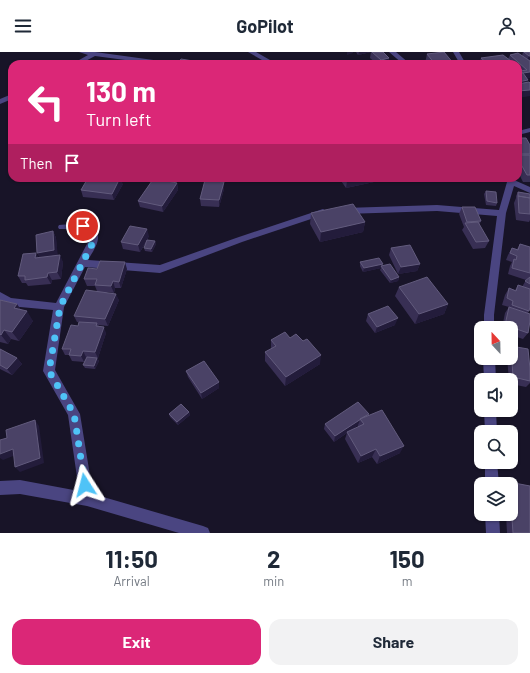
<!DOCTYPE html>
<style>
body{margin:0;font-family:Barlow,sans-serif;background:#f2f2f3;color:#1f2937;height:100vh;display:flex;flex-direction:column;font-size:15px;white-space:nowrap}
*{box-sizing:border-box;margin:0}
p{font-size:13px;color:#747a83}
.icon{flex:none;width:22px;height:22px;fill:none;stroke:currentColor;stroke-width:2;stroke-linecap:round;stroke-linejoin:round}
.map{position:relative;height:481px;overflow:hidden}
.details{display:flex;flex-direction:column;background:#fff;flex:1}
.details>*{flex:none}
.top-card{position:absolute;left:8px;top:8px;width:514px;height:122px;border-radius:12px;box-shadow:0 1px 3px #0004;background:#db2777;color:#fff;overflow:hidden}
.needle{width:26px;rotate:338deg}
.buttons{position:absolute;left:474px;top:269px;display:grid;gap:8px}
.buttons a{display:grid;place-items:center;width:44px;height:44px;border-radius:8px;background:#fff;box-shadow:0 1px 3px #0004;font-size:20px}
.pin{position:absolute;display:grid;place-items:center;width:34px;height:34px;color:#fff;margin:-17px;border:2px solid #fff;border-radius:50%;box-shadow:0 1px 4px #0007}
.me{position:absolute;width:44px;margin:-22px;rotate:351deg;stroke-linejoin:round;filter:drop-shadow(0 0 3px #0008)}
.turn{display:flex;align-items:center;gap:14px;height:84px;padding:0 12px;font-size:18px}
.turn .icon{width:52px;height:52px;stroke-width:2.5}
.turn b{display:block;font-size:28px;line-height:34px}
.then{display:flex;align-items:center;height:38px;padding:0 12px;background:#0003;gap:8px;font-size:15px}
.eta{display:flex;justify-content:space-evenly;align-items:center;height:68px;text-align:center}
.eta b{font-size:24px;font-weight:700;line-height:28px}
.button{display:flex;gap:8px;margin-top:auto;padding:8px 12px}
.button a{flex:1;height:46px;border-radius:12px;background:#db2777;color:#fff;font-size:16px;font-weight:700;line-height:46px;text-align:center}
.button a+a{background:#f2f2f3;color:#1f2937}
header{display:flex;justify-content:space-between;align-items:center;height:52px;padding:0 12px;background:#fff;font-size:18px;font-weight:700}
.map>svg:first-child{display:block}
.lines{fill:none;stroke-linecap:round;stroke-linejoin:round}
.minor{fill:#4a4581;fill-rule:evenodd}
.wall{fill:#382f54;fill-rule:evenodd}
.shaded-wall{fill:#231c3b}
.building{fill:#4a4266;stroke:#625b7d}
.route{stroke:#4fc3f7;stroke-width:7;stroke-dasharray:0 12.6}
</style>
<header><svg class="icon" aria-label="menu" viewBox="0 0 24 24"><path d="M4 6h16M4 12h16M4 18h16"/></svg>GoPilot<svg class="icon" aria-label="person" viewBox="0 0 24 24"><circle cx="12" cy="8" r="4"/><path d="M4 21q1-7 8-7t8 7"/></svg></header>
<div class="map">
<svg width="530" height="481" viewBox="0 0 530 481">
<rect width="100%" height="100%" fill="#181428"/>
<g class="lines">
<path class="minor" d="M79 0H95L168 10 171 12H155L95 4 80 12H72L88 3Z
M248 0H256L277 12H269Z
M389 0H396L410 12H403Z
M453 0H459L466 12H460Z
M12 42V47L0 52V47Z
M530 76V80L518 83V79Z
M505 126H513L514 128 530 135V141L514 134 506 161 494 263V276H484V263L497 164 437 159 345 162 341 159 345 156 437 153 499 158 507 130Z
M323 157 327 160 326 162 242 190 160 221 85 215 64 255 55 318 80 362 93 442 203 474 208 476 210 481H179L87 454 20 442 0 443V429L20 428 79 439 68 363 43 319 53 258 9 254 0 249V240L11 246 56 251 88 190 89 182 81 177H59L58 175 59 173 83 171 97 179C101 189 93 199 88 208L160 213 236 186Z
M483 306H495L496 328H484Z
M484 358H496L497 380H485Z
M485 410H497L499 432H485Z
M485 462H499L500 481H486Z"/>
</g>
<path class="wall" d="M356 0H383L389 6 388 12H377L370 6 371 0 358 3Z
M523 0H530L527 26 518 46V12H479L481 6 508 7 510 3 522 4Z
M427 2 454 12H425V11Z
M518 86 530 93V130H523L518 120Z
M339 126H375L374 130 346 136Z
M224 130V137L219 155 201 154 200 147Z
M177 131 178 138 163 160 140 155 138 149Z
M123 132 114 148 83 145 81 138Z
M486 139 497 151 496 154 486 153 484 142Z
M518 140 530 142V168L529 170 516 168 514 151 516 146V144Z
M462 155 481 169 479 173 489 189 485 196 473 197 462 178 464 175 459 162Z
M311 161 365 170 363 180 320 190 310 172Z
M53 179 56 186 57 204 63 210 61 227 52 228 51 232 28 234 26 231H22L18 224 39 206Z
M149 184 147 188 155 189 156 192 152 200 145 199 144 196 147 189 140 200 123 197 121 190Z
M520 192 530 195V255L529 259 528 261V281L523 287 511 283V276H502L505 261 509 255 502 253 505 243 509 236 515 238 518 233 522 235 526 228 508 222 510 214 512 210 506 208 508 203 512 196 517 197Z
M391 196 420 212 417 219 398 222 389 203Z
M360 210 383 212V214L399 225 398 229 390 231 380 218 381 216 363 220 360 214Z
M127 217 121 236H115L114 241 106 240 119 248 108 274 98 273 106 281 98 306H97L99 309 95 317 85 316 83 313 87 305H86L84 310 72 309 69 303H65L62 297 78 274 79 270H77L74 264 97 239 95 234H87L84 227Z
M399 235 448 252 444 262 415 272 395 244Z
M0 248 17 252 21 258 33 269 19 289 11 287 8 292 0 290Z
M368 262 395 273 375 281 366 269Z
M290 286 303 289 320 312 285 334 265 309V300L271 297V288Z
M511 294 530 317V331L526 335 511 332V328H509L507 306H511Z
M0 297 17 306 22 312 12 323 0 317Z
M186 319 219 330V336L202 347 188 325Z
M189 360 190 363 178 373 170 365 169 362Z
M368 363 400 401 377 412 372 405 358 411 345 387 347 381 334 390 324 377 325 372ZM358 373V375L351 378Z
M509 430 530 434V481H507L506 462H511V432H507Z"/>
<path class="shaded-wall" d="M347 0H353V1L347 3Z
M359 0H371L358 3Z
M529 4H530V13H525Z
M389 6 388 12H380L381 8Z
M518 18H522L518 24Z
M530 20V26L520 28 523 21Z
M528 28 526 35 518 36V30Z
M530 38V44L518 46V39Z
M120 126 123 132 114 148 112 142Z
M362 126H375L374 130 346 136 347 129Z
M224 130V137L219 155V148Z
M177 131 178 138 163 160 162 154Z
M365 170 363 180 320 190 321 180Z
M147 177 149 184 140 200 138 193Z
M53 179 56 186 58 205 41 208 37 201Z
M155 189 156 192 152 200 151 197Z
M36 201 40 208 35 206Z
M60 203 63 210 61 227 57 220Z
M125 210 127 217 121 236 119 230Z
M383 212 382 216 381 214V216L363 220 364 216Z
M420 212 417 219 398 222 401 215Z
M48 221 52 228 51 232 47 225Z
M399 225 398 229 390 231 391 228Z
M113 229 115 236 114 241 111 234Z
M116 242 119 248 108 274 105 267Z
M17 252 23 262 14 256Z
M448 252 444 262 415 272 419 262Z
M27 259 33 269 19 289 12 280Z
M398 266 395 273 375 281 377 275Z
M104 275 106 281 98 306 95 300Z
M4 278 11 287 8 292 1 283Z
M83 299 86 305 84 310 81 304Z
M321 303 320 312 285 334 286 325Z
M17 306 22 312 12 323 7 317Z
M97 306 99 309 95 317 94 314Z
M219 330V336L202 347 201 341Z
M189 360 190 363 178 373 177 370Z
M35 368 39 374 44 411 20 420 15 415Z
M360 368 358 373 334 390 335 384Z
M404 394 400 401 377 412 380 404Z
M13 397 18 402 3 408 0 406V402Z
M376 397 372 405 358 411 361 404Z"/>
<path class="building" d="M372 0H383L389 6 381 8Z
M444 0 454 12H435L427 2Z
M524 0H530V4H529Z
M518 1 530 9V20L523 21 528 28 518 30V22L523 21 520 19 527 18 510 3Z
M503 3 515 12H488L481 6Z
M181 7 211 12H177Z
M306 9 319 10 318 12H305Z
M518 15 522 18H518Z
M529 30 530 31V38L518 39V32Z
M518 86H526L530 93V102H520L518 99Z
M518 103H530V123H527L518 107Z
M88 126H120L112 142 81 138Z
M154 126 177 131 162 154 138 149Z
M345 126H362L347 129Z
M205 128 224 130 219 148 200 147Z
M486 139 496 140 497 151 487 149Z
M518 140 530 142V146L518 144Z
M518 144 530 146V162L519 161Z
M353 152 365 170 321 180 311 161Z
M462 155H475L481 169 467 170Z
M478 170 489 189 476 190 465 171Z
M130 174 147 177 138 193 121 190Z
M53 179 54 198 37 201 36 183Z
M147 188 155 189 151 197 144 196Z
M520 192 530 195V221L512 216 514 207 516 208 517 204 510 201 512 196 518 198Z
M410 193 420 212 401 215 391 196Z
M36 201 35 206 60 203 57 220 48 221 47 225 25 228V224H18L23 202Z
M379 206 383 212 364 216 360 210Z
M100 209 125 210 119 230 113 229 111 234 95 233 97 227H84L88 216 97 217Z
M390 212 399 225 391 228 381 214Z
M427 225 448 252 419 262 399 235Z
M530 225V232L525 229Z
M518 233 530 237V255L529 259 512 253 513 249 507 246 509 236 516 239Z
M86 238 116 242 105 267 74 264Z
M0 248 17 252 14 256 27 259 12 280 4 278 1 283 0 282Z
M388 254 398 266 377 275 368 262Z
M509 255 530 262V269L528 281 505 273Z
M79 270 97 271 96 274 104 275 95 300 83 299 81 304 69 303 71 297H62L71 273 78 274Z
M285 280 290 286 296 282 303 289 307 287 321 303 286 325 265 300 276 294 271 288Z
M511 294 528 297 530 317V329L513 325Z
M0 297 17 306 7 317 0 313Z
M87 305 97 306 94 314 83 313Z
M204 309 219 330 201 341 186 319Z
M358 350 369 362 360 367H361L335 384 325 372Z
M181 352 189 360 177 370 169 362Z
M382 358 404 394 380 404 376 397 361 404 347 380 364 372 360 367Z
M35 368 40 406 15 415 13 397 0 402V388L7 386 6 378Z
M509 430 530 434V481H513L511 452V432H509Z"/>
<g class="lines">
<path class="route" d="M83 174 94 182 93 190 60 255 49 319 74 362 85 433"/>
</g>
</svg>
<div class="buttons">
<a><svg class="needle" viewBox="-14 -14 28 28"><path d="M0-13l5 13h-10z" fill="#e53935"/><path d="M0 13l5-13h-10z" fill="#747a83"/></svg></a>
<a><svg class="icon" aria-label="sound" viewBox="0 0 24 24"><path d="M4 9h4l5-4v14l-5-4H4zM17 9q2 3 0 6"/></svg></a>
<a><svg class="icon" aria-label="search" viewBox="0 0 24 24"><circle cx="10" cy="10" r="6"/><path d="M15 15l6 6"/></svg></a>
<a><svg class="icon" aria-label="layers" viewBox="0 0 24 24"><path d="M12 4l9 5-9 5-9-5zM3 14l9 5 9-5"/></svg></a>
</div>
<div class="pin" style="left:83px;top:174px;background:#d93025"><svg class="icon" aria-label="arrive" viewBox="0 0 24 24"><path d="M6 21V4h12l-3 4 3 4H6"/></svg></div>
<svg class="me" style="left:85px;top:433px" viewBox="-20 -20 40 40"><path d="M0-17L14 15 0 8-14 15z" fill="#4fc3f7" stroke="#fff" stroke-width="4"/></svg>
<div class="top-card">
<div class="turn"><svg class="icon" aria-label="left" viewBox="0 0 24 24"><path d="M17 20v-9H6M10 6l-5 5 5 5"/></svg><div><b>130 m</b>Turn left</div></div>
<div class="then">Then<svg class="icon" aria-label="arrive" viewBox="0 0 24 24"><path d="M6 21V4h12l-3 4 3 4H6"/></svg></div>
</div>
</div>
<section class="details">
<div class="eta">
<div><b>11:50</b><p>Arrival</p></div>
<div><b>2</b><p>min</p></div>
<div><b>150</b><p>m</p></div>
</div>
<div class="button"><a>Exit</a><a>Share</a></div>
</section>
